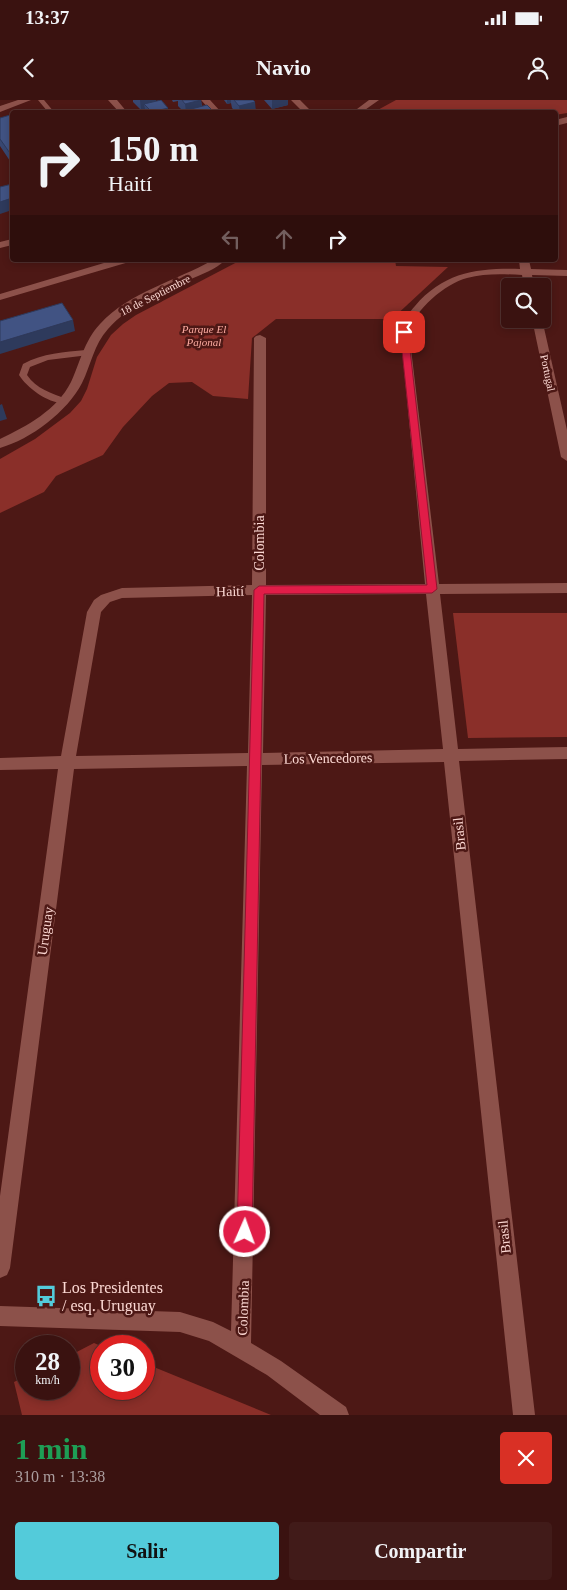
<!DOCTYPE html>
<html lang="es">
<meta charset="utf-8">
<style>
body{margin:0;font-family:Georgia,serif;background:#411b19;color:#f1f3f6;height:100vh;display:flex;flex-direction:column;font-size:19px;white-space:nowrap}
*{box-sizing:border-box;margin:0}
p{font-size:16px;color:#ab9e9f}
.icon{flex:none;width:28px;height:28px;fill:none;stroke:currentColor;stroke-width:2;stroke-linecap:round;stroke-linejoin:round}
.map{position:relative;height:1315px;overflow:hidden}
.details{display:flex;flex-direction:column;background:#3a1210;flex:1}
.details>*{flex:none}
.hud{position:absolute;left:10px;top:10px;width:548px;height:152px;border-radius:5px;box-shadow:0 2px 8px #0003,0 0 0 1px #543230;background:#3a1210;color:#f1f3f6;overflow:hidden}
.buttons{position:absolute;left:501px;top:178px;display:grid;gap:10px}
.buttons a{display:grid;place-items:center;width:50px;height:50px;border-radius:5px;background:#3a1210;box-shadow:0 2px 8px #0003,0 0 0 1px #543230;font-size:25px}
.speed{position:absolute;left:15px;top:1235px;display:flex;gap:10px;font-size:25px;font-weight:700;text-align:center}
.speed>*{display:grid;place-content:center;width:65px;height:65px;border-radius:50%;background:#3a1210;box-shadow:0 2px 8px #0003,0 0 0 1px #543230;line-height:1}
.speed small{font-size:12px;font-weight:400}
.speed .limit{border:8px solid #d22;background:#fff;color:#111}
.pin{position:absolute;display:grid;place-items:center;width:42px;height:42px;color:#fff;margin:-21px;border-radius:10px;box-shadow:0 2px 8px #0006}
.me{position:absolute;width:55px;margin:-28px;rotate:2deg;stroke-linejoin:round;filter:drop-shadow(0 0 4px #0008)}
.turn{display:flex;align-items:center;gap:18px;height:105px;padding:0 15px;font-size:22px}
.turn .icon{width:65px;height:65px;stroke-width:2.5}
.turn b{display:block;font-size:35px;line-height:42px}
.lanes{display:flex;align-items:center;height:48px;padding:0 15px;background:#0003;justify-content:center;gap:25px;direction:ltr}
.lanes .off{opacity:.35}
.round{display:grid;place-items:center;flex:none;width:52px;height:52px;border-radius:5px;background:#411b19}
.overview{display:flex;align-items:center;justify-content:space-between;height:85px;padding:0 15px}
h1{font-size:30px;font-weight:600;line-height:38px;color:#1e9e55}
.primary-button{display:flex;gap:10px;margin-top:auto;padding:10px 15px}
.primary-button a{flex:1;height:58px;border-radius:5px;background:#53cbda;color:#111;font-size:20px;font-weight:600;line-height:58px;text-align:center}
.primary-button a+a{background:#411b19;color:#f1f3f6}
.status{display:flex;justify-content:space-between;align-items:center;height:35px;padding:0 25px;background:#3a1210;direction:ltr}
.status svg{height:14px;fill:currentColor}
header{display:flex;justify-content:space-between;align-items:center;height:65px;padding:0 15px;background:#3a1210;font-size:22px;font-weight:600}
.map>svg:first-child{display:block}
.green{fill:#8a2f29}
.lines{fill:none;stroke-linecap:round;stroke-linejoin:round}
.lane{fill:#8c514a;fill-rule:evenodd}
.street{fill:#8c514a;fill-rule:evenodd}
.wall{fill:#384771}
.shaded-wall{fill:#2e3a5c}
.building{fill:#415383;stroke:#2e3a5c}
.route{fill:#e11d48;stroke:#92132f}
.labels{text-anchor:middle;stroke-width:5;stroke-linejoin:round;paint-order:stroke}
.far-street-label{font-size:11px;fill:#fcd8d3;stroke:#4d1815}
.far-park-label{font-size:11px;font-style:italic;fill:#fcaba1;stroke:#4d1815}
.street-label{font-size:14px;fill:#fcd8d3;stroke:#4d1815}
.near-poi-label{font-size:16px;fill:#fcd8d3;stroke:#4d1815;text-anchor:start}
</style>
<div class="status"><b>13:37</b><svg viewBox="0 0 49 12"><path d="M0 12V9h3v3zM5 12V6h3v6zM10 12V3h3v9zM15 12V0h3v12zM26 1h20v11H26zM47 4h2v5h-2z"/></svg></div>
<header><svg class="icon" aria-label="back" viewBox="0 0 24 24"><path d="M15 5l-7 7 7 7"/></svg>Navio<svg class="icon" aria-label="person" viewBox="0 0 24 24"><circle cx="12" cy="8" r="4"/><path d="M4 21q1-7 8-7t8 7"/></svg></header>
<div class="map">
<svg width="567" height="1315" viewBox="0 0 567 1315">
<rect width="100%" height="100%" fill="#4d1815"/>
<path class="green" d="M396 0H567V13L555 15V12H374Z
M241 160H395L396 166 448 167 392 219H276L252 238 248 299 213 296 192 282 169 283 152 296 123 327 103 355 56 376 44 392 0 413V359L35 339 70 313 81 301 87 289 97 257 111 235 123 224 136 215Z
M453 513H567V637L468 638Z
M94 1243 101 1246V1289H144V1263L271 1315H22L14 1282 26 1276V1289H69V1256Z"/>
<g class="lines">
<path class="lane" d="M38 0H44L54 12H48Z
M86 250 89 251V255L48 260 30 267 27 275C36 289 52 293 66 299V303C50 305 27 288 19 275L23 264C43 253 64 252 86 250Z"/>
<path class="street" d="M18 0H31L0 12V6Z
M108 0H117L127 12H119Z
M201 0H210L221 12H212Z
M291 0H300L312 12H303Z
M369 0H379L362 12H353Z
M567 17V23L555 26V20Z
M12 139V145L0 148V142Z
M114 160H130L129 162 0 200V194Z
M213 160H225C217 169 200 175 189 180 161 193 129 205 108 229 94 244 91 265 82 283 67 312 31 339 0 348V339C27 326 57 310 71 282 80 263 84 241 100 224 129 192 176 181 213 160Z
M519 160H529L531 169 567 170V176L532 175 534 186H524L522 175C504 174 485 173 467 178 445 184 415 209 409 232L439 484 567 483V493L440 494 458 649 567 647V659L459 661 535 1315H513L444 662 262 665 251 1243 281 1261 346 1307 349 1315H320L267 1275 209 1241 180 1232 0 1226V1206L180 1212 213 1222 231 1231 247 666 74 669 10 1168 7 1175 0 1178V1096L58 669 0 670V658L61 656 87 512 94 500 101 495 122 488 252 485 254 238 256 236 260 235 266 238V485L425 484 400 228C403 219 409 213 415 206 444 172 478 168 520 169ZM426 494 443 649 263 653 266 495ZM252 495 248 653 76 656 101 512 110 502 122 498Z
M532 219H542L567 330V361L561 357Z"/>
</g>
<path class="wall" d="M133 0H156V1L168 8V12H145V9L141 10 133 2Z
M172 0H201L202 6 214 12H184L178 6V1L173 2Z
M224 0H253L256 12H236L232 8 231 3 227 4Z
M264 0H288V5L272 9Z
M0 18H12V64L0 46Z"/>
<path class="shaded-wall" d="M140 0H156L157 6 144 4 145 9 141 10Z
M201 0 202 11 191 9V12H186L185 4Z
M227 0H231V3L227 4Z
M272 0H288V5L272 9Z
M255 2 256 12H240L239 6Z
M168 8V12H152Z
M12 98V110L0 114V102Z
M73 220 75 231 0 254V242Z
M2 304 7 319 0 321V305Z"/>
<path class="building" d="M161 0 168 8 152 12 144 4Z
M182 0H201L185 4Z
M234 0H253L255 2 239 6Z
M207 5 214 12H194L191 9Z
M10 15 12 18V56L0 39V18Z
M12 84V98L0 102V87Z
M62 203 73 220 0 242V221Z"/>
<path class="route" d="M404 230 408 232 437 489 432 493 264 494 252 1132 250 1137 245 1140 239 1137 237 1132 254 490 259 486 427 485 400 232Z"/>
<defs>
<g id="bus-bare" transform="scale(1.725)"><path d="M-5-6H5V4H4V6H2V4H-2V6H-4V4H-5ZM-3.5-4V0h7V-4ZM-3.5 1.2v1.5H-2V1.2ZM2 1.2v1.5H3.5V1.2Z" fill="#53cbda" stroke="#4d1815" stroke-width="2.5" paint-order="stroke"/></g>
</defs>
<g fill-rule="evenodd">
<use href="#bus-bare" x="46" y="1196"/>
</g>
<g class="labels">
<g class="far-street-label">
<text transform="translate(155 195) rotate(-27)" y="4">18 de Septiembre</text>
<text transform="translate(548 273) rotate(78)" y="4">Portugal</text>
</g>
<g class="far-park-label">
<text x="204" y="233">Parque El<tspan x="204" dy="13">Pajonal</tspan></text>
</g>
<g class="street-label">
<text transform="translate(259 443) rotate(-90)" y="5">Colombia</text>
<text transform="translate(230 491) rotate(-1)" y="5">Haití</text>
<text transform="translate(328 658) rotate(-1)" y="5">Los Vencedores</text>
<text transform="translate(459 734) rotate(-96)" y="5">Brasil</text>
<text transform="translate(45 831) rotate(-82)" y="5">Uruguay</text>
<text transform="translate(504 1137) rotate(-96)" y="5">Brasil</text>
<text transform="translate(243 1208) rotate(-88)" y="5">Colombia</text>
</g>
<g class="near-poi-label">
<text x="62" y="1193">Los Presidentes<tspan x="62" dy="18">/ esq. Uruguay</tspan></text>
</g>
</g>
</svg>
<div class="buttons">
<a><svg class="icon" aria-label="search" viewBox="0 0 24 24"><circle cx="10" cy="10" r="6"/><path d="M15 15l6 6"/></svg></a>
</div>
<div class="speed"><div>28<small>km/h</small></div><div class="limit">30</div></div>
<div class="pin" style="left:404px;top:232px;background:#d93025"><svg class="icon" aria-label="arrive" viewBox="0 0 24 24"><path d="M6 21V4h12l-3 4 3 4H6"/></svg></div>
<svg class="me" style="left:245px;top:1132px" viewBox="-20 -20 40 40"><circle r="17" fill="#e11d48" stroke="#fff" stroke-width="3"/><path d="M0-11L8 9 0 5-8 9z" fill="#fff"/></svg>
<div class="hud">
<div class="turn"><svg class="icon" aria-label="right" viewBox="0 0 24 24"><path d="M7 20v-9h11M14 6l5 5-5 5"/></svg><div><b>150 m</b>Haití</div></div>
<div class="lanes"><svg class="icon off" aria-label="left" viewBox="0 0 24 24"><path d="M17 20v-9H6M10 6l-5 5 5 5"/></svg><svg class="icon off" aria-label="ahead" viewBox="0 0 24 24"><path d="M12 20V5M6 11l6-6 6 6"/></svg><svg class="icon" aria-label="right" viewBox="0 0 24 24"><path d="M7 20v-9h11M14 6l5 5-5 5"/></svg></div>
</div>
</div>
<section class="details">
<div class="overview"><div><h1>1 min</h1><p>310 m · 13:38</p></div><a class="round" style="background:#d93025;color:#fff"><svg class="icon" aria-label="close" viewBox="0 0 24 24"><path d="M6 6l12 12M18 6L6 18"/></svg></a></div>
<div class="primary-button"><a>Salir</a><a>Compartir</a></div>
</section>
